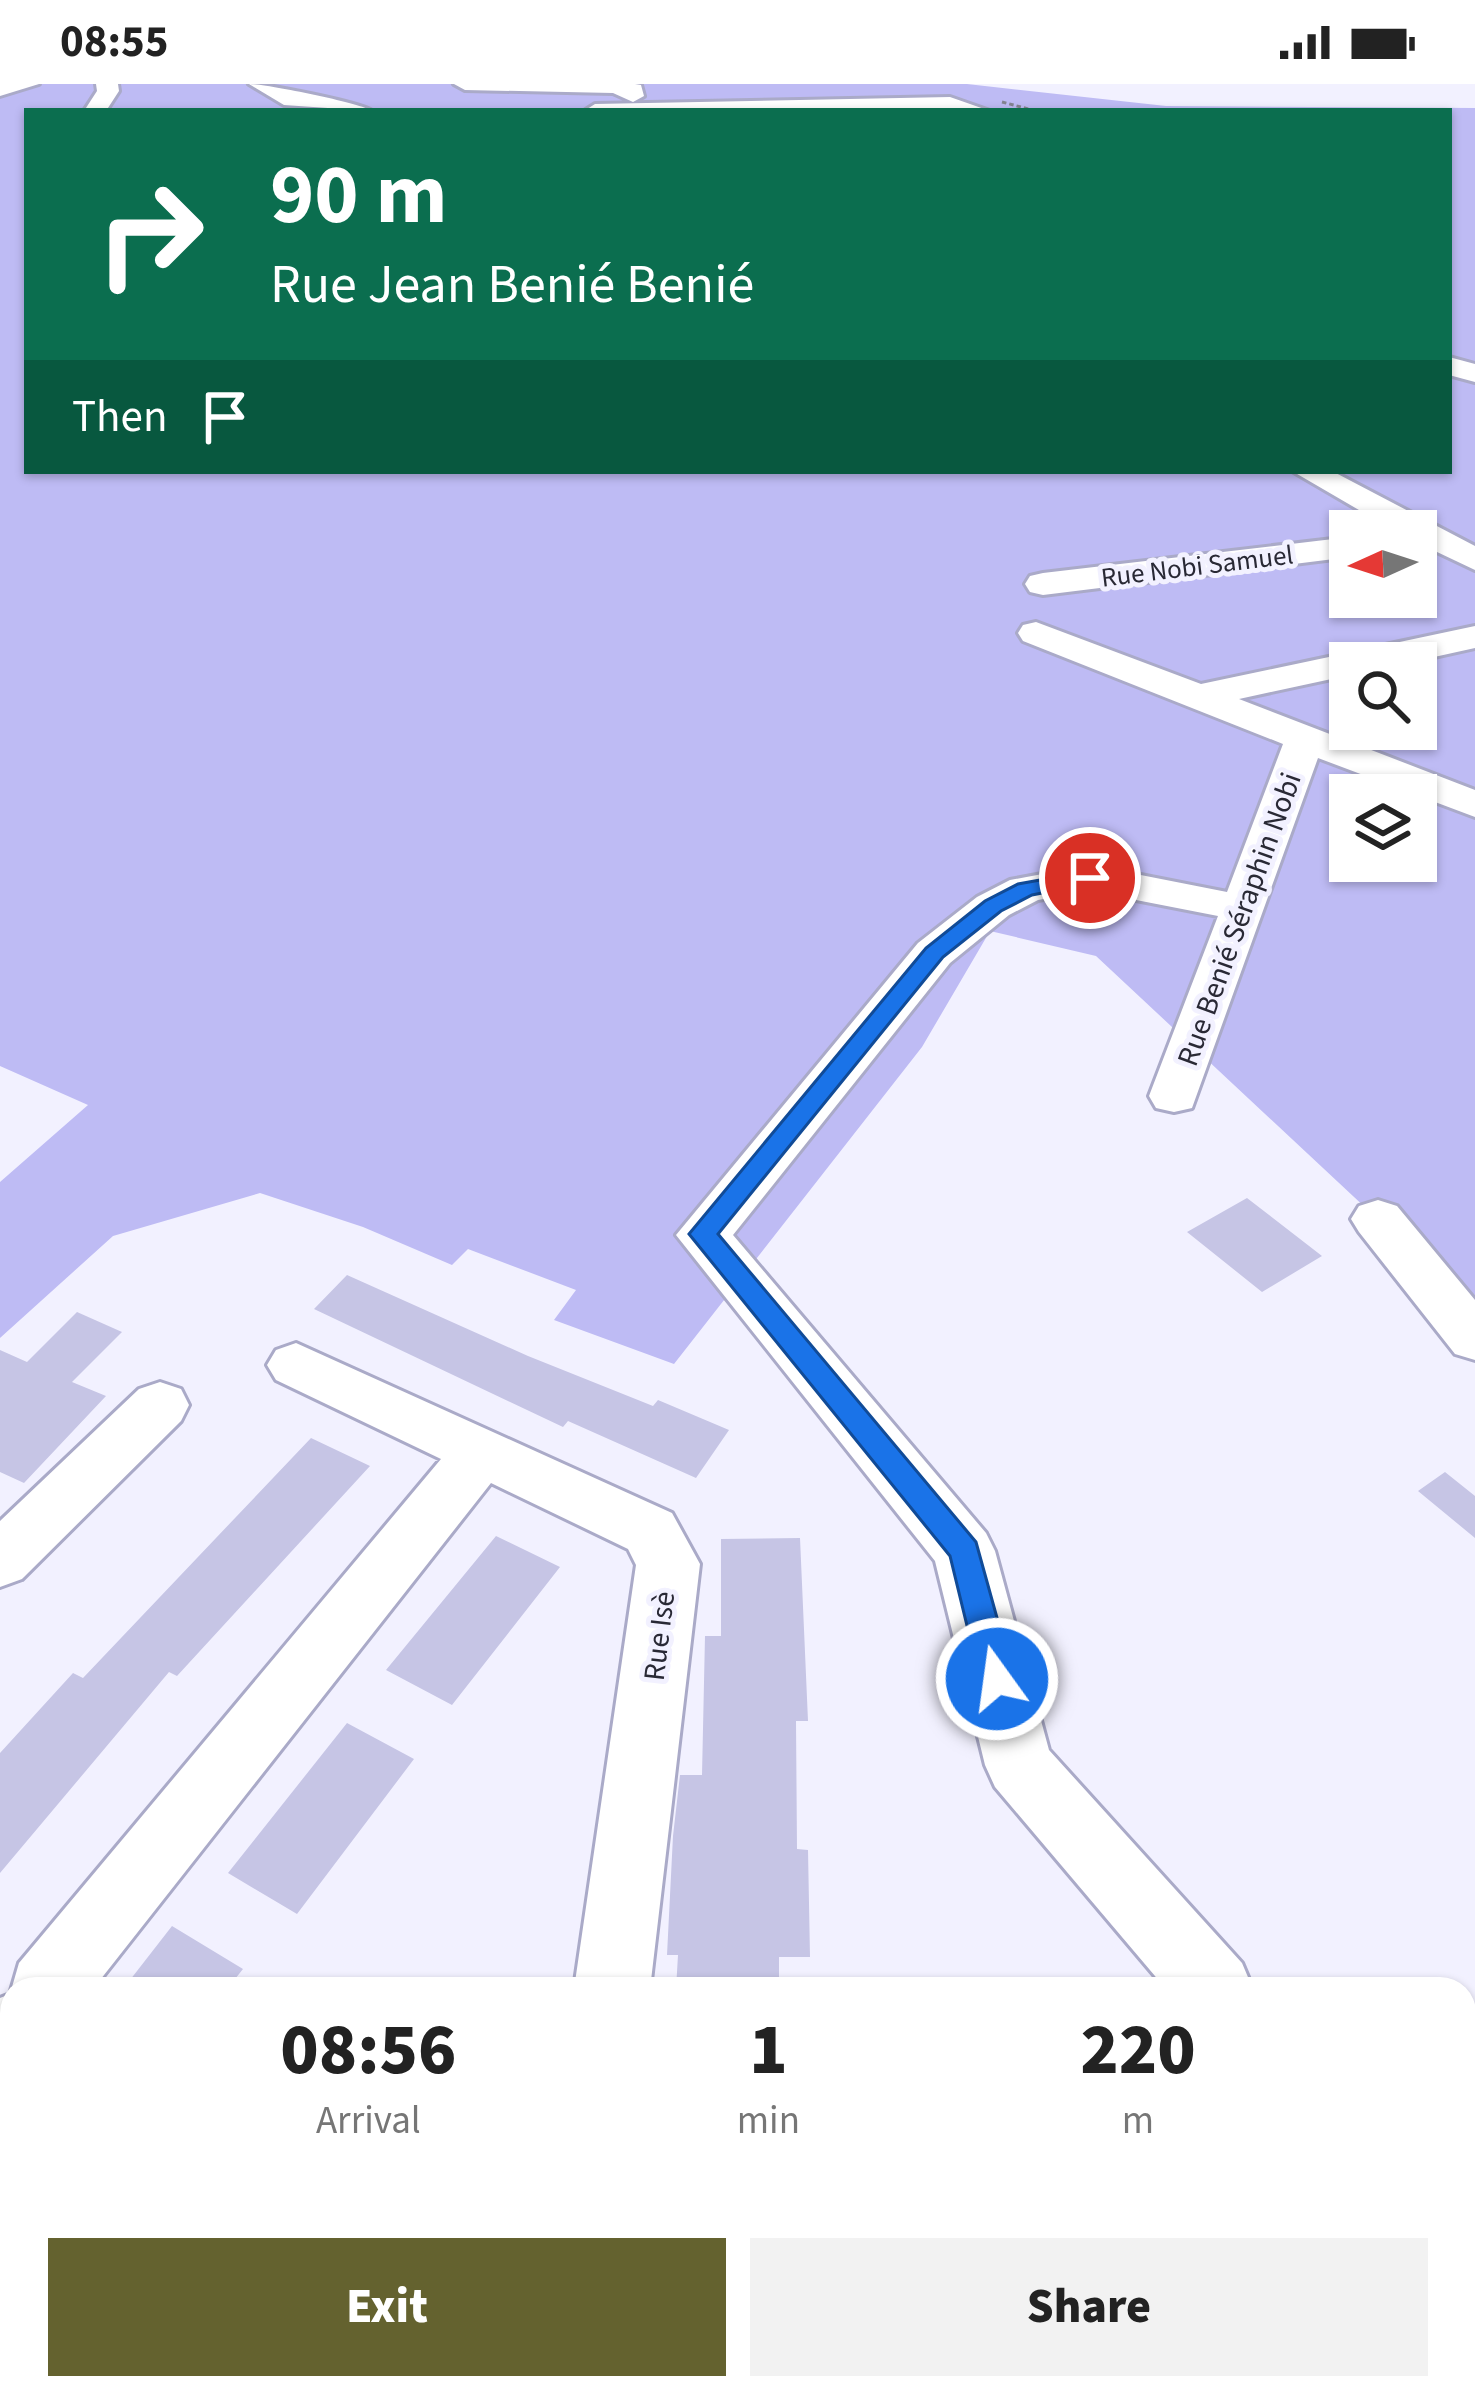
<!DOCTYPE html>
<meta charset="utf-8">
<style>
body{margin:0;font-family:"Source Sans 3",sans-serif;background:#f2f2f2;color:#222;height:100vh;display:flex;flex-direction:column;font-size:45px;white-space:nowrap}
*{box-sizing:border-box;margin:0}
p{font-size:39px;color:#767676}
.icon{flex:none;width:66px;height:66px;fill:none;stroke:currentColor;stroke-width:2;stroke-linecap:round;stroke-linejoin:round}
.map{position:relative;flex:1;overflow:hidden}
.side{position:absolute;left:0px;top:1893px;width:1476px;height:423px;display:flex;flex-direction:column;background:#fff;border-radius:36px 36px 0 0;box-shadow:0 3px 9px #0004}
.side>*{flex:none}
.hud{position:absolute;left:24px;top:24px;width:1428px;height:366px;border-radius:0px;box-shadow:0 3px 9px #0004;background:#0b6e4f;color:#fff;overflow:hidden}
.needle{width:78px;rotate:267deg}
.fabs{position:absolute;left:1329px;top:426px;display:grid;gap:24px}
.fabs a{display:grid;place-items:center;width:108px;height:108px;border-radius:0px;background:#fff;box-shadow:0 3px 9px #0004;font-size:60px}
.pin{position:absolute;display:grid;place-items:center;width:102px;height:102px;color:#fff;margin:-51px;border:6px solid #fff;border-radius:50%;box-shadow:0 3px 12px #0007}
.me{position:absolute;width:132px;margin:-66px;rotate:346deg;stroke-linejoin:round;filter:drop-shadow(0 0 9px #0008)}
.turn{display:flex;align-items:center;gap:42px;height:252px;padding:0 48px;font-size:54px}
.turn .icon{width:156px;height:156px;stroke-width:2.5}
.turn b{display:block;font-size:84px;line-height:102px}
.then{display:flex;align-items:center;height:114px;padding:0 48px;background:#0003;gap:24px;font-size:45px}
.eta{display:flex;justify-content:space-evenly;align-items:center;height:204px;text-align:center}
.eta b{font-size:72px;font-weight:800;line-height:84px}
.action{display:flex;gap:24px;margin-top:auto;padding:24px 48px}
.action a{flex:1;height:138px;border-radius:0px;background:#64622f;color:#fff;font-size:48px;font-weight:800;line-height:138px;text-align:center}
.action a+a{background:#f2f2f2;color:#222}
.status{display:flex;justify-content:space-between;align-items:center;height:84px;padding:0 60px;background:#fff;direction:ltr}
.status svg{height:33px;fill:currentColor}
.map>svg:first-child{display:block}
.green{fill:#bebbf4;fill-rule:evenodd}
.building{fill:#c6c5e5}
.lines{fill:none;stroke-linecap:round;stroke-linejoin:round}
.minor-casing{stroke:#aaaac8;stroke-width:6}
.path{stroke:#848491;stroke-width:3;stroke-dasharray:4.5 3;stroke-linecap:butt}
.minor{fill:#fff;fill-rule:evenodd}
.route{fill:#1a73e8;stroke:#114b97;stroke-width:3}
.labels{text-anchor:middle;stroke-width:10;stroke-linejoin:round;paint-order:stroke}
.far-street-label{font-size:27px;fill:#292935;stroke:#f2f1ff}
.street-label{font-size:30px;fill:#292935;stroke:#f2f1ff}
</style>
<div class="status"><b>08:55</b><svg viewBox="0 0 49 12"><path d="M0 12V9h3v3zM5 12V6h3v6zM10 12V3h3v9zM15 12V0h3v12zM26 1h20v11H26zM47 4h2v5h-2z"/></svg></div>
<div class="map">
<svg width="1475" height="2315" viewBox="0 0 1475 2315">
<rect width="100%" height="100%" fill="#f2f1ff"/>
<path class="green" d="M0 0H967L1166 22 1475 24V1226L1096 872 990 847 922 963 674 1280 554 1236 576 1206 468 1165 452 1181 363 1143 260 1109 113 1152 0 1254V1098L88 1021 0 982ZM27 27H1449V387H27ZM1350 447H1416V513H1350ZM1350 579H1416V645H1350ZM1350 711H1416V777H1350Z"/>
<path class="building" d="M1247 1114 1322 1172 1262 1208 1187 1148Z
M347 1191 528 1272 653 1322 658 1316 729 1346 696 1394 568 1337 563 1343 314 1225Z
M77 1228 122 1248 72 1298 106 1312 24 1399 0 1388V1266L27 1278Z
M311 1354 370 1382 177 1592 169 1588 0 1789V1669L73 1589 83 1594Z
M1445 1388 1475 1412V1454L1418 1407Z
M496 1452 560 1483 452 1621 386 1586Z
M800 1454 808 1637H796L797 1765 808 1766 810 1873H779V1905H676L678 1871H667L673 1752 680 1691H702L705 1552H721V1455Z
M347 1639 414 1675 297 1830 228 1789Z
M172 1842 243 1885 227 1905H123Z"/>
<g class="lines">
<g class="minor-casing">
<path id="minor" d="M0 0H39L0 12Z
M96 0H118L119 7 106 27H84L97 7Z
M249 0C266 0 361 19 372 27L284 21Z
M454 0H635L641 1 644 12 633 18 613 9 465 6Z
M950 13 990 27H584L595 20Z
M1449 273 1475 280V298L1449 291Z
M1292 387H1332L1475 462V486L1416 458V447H1395Z
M1350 453V473L1043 511 1030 508 1025 500 1030 492 1043 489Z
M1036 538 1201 600 1475 542V564L1407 579H1350V591L1239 615 1475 706V733L1318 674 1192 1024 1174 1028 1156 1024 1149 1012 1218 832 1090 807 1038 816 1009 831 950 879 733 1151 986 1449 995 1467 1049 1666 1242 1879 1253 1905H1166L995 1703 985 1681 935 1477 676 1151 918 859 977 813 1010 796 1090 781 1227 808 1283 660 1023 557 1018 549 1023 541Z
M1378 1116 1397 1122 1475 1216V1276L1455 1270 1359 1148 1351 1135 1359 1122Z
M296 1259 672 1429 700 1480 650 1905H574L636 1481 628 1465 491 1399 93 1905H12V1995L0 2000V1914L10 1910 19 1879 441 1375 276 1296 267 1281 276 1266Z
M160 1298 181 1305 189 1321 181 1337 22 1495 0 1503V1437L139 1305Z
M1464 2148 1475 2153V2245L1464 2240Z
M514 2304H600L599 2315H513Z"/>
</g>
<path class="path" d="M1002 18 1036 27"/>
<use href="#minor" class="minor"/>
</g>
<path class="route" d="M1090 787 1098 789V798L1032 811 1001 827 943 873 718 1150 976 1458 1014 1595 1009 1605 997 1610 985 1605 980 1595 950 1472 689 1150 926 864 985 817 1018 800Z"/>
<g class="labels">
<g class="far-street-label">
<text transform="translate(1197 482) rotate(-7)" y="9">Rue Nobi Samuel</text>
</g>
<g class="street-label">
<text transform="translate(1239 835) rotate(-70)" y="10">Rue Benié Séraphin Nobi</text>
<text transform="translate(659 1552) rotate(-83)" y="10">Rue Isè</text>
</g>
</g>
</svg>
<div class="fabs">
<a><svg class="needle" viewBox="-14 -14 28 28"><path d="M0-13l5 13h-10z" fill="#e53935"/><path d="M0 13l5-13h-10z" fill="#767676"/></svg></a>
<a><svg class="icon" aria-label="search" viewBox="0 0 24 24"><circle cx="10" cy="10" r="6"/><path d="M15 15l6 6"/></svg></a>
<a><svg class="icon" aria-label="layers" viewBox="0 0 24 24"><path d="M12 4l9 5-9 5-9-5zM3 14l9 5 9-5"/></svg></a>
</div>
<div class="pin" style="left:1090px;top:794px;background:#d93025"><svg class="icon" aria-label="arrive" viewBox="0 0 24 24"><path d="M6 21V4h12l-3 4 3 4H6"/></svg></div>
<svg class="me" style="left:997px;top:1595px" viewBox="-20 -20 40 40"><circle r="17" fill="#1a73e8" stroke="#fff" stroke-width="3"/><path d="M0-11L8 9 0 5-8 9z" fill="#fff"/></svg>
<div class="hud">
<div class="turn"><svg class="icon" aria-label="right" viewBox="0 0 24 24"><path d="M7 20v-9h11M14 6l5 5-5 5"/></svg><div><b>90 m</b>Rue Jean Benié Benié</div></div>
<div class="then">Then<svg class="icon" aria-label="arrive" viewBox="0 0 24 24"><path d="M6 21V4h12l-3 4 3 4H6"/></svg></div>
</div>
<section class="side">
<div class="eta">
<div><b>08:56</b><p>Arrival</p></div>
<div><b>1</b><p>min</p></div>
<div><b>220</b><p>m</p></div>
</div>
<div class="action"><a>Exit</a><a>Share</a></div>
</section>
</div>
